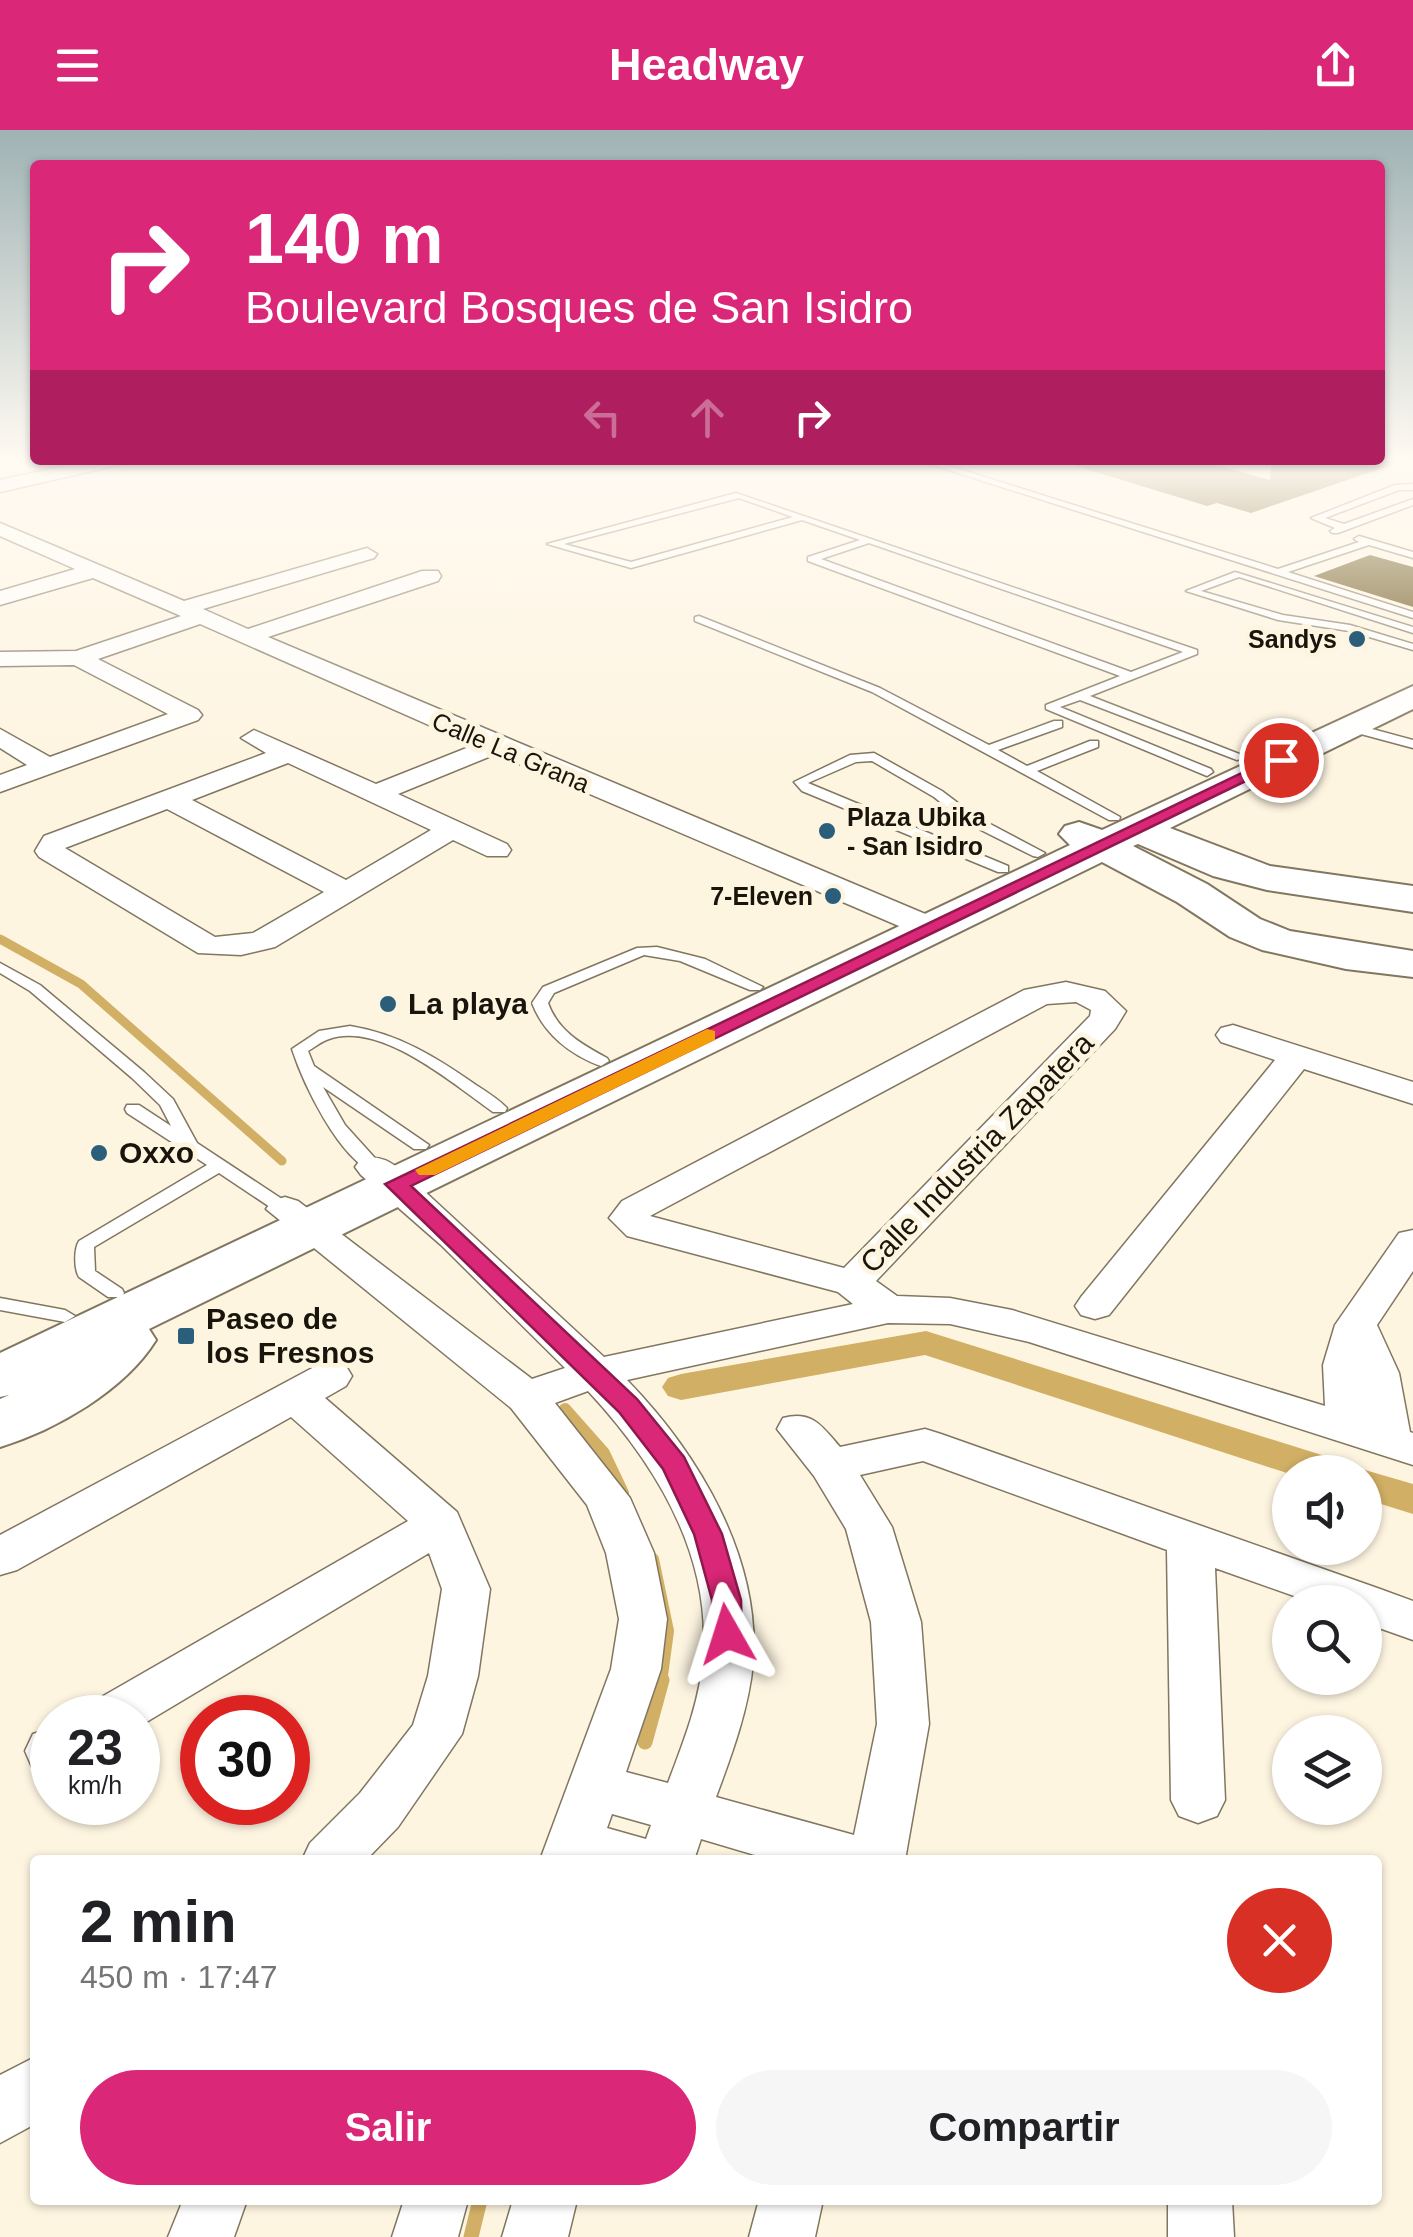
<!DOCTYPE html>
<html lang="es">
<meta charset="utf-8">
<style>
body{margin:0;font-family:Arial,sans-serif;background:#f6f6f6;color:#202124;height:100vh;display:flex;flex-direction:column;font-size:38px;white-space:nowrap}
*{box-sizing:border-box;margin:0}
p{font-size:32px;color:#757577}
.icon{flex:none;width:55px;height:55px;fill:none;stroke:currentColor;stroke-width:2;stroke-linecap:round;stroke-linejoin:round}
.map{position:relative;flex:1;overflow:hidden}
.sheet{position:absolute;left:30px;top:1725px;width:1352px;height:350px;display:flex;flex-direction:column;background:#fff;border-radius:10px;box-shadow:0 2px 8px #0004}
.sheet>*{flex:none}
.banner{position:absolute;left:30px;top:30px;width:1355px;height:305px;border-radius:10px;box-shadow:0 2px 8px #0004;background:#db2777;color:#fff;overflow:hidden}
.buttons{position:absolute;left:1272px;top:1325px;display:grid;gap:20px}
.buttons a{display:grid;place-items:center;width:110px;height:110px;border-radius:50%;background:#fff;box-shadow:0 2px 8px #0004;font-size:50px}
.speed{position:absolute;left:30px;top:1565px;display:flex;gap:20px;font-size:50px;font-weight:700;text-align:center}
.speed>*{display:grid;place-content:center;width:130px;height:130px;border-radius:50%;background:#fff;box-shadow:0 2px 8px #0004;line-height:1}
.speed small{font-size:25px;font-weight:400}
.speed .limit{border:15px solid #d22;background:#fff;color:#111}
.pin{position:absolute;display:grid;place-items:center;width:85px;height:85px;color:#fff;margin:-42px;border:5px solid #fff;border-radius:50%;box-shadow:0 2px 10px #0007}
.me{position:absolute;width:110px;margin:-55px;rotate:354deg;stroke-linejoin:round;filter:drop-shadow(0 0 8px #0008)}
.turn{display:flex;align-items:center;gap:35px;height:210px;padding:0 50px;font-size:45px}
.turn .icon{width:130px;height:130px;stroke-width:2.5}
.turn b{display:block;font-size:70px;line-height:85px}
.lanes{display:flex;align-items:center;height:95px;padding:0 50px;background:#0003;justify-content:center;gap:50px;direction:ltr}
.lanes .off{opacity:.35}
.round{display:grid;place-items:center;flex:none;width:105px;height:105px;border-radius:52px;background:#f6f6f6}
.head{display:flex;align-items:center;justify-content:space-between;height:170px;padding:0 50px}
h1{font-size:60px;font-weight:800;line-height:75px}
.button{display:flex;gap:20px;margin-top:auto;padding:20px 50px}
.button a{flex:1;height:115px;border-radius:60px;background:#db2777;color:#fff;font-size:40px;font-weight:800;line-height:115px;text-align:center}
.button a+a{background:#f6f6f6;color:#202124}
header{display:flex;justify-content:space-between;align-items:center;height:130px;padding:0 50px;background:#db2777;color:#fff;font-size:45px;font-weight:800}
.map>svg:first-child{display:block}
.lines{fill:none;stroke-linecap:round;stroke-linejoin:round}
.stream-far2{stroke:#d1af65;stroke-width:9}
.stream-far1{stroke:#d1af65;stroke-width:12}
.stream{stroke:#d1af65;stroke-width:15}
.canal{fill:#d1af65;fill-rule:evenodd}
.building{fill:#5d4504}
.lane-casing{stroke:#817660;stroke-width:3}
.street-casing{stroke:#817660;stroke-width:3}
.secondary-casing{stroke:#817660;stroke-width:4}
.lane{fill:#fff;fill-rule:evenodd}
.street{fill:#fff;fill-rule:evenodd}
.secondary{fill:#fff;fill-rule:evenodd}
.route{fill:#db2777;stroke:#8e194d;stroke-width:2.5}
.slow{fill:#f59e0b}
.poi-dot{fill:#2a5e7a;stroke:#fef5e1;stroke-width:4}
.labels{text-anchor:middle;stroke-width:10;stroke-linejoin:round;paint-order:stroke}
.far-poi-label{font-size:25px;font-weight:bold;fill:#19150c;stroke:#fef5e1;text-anchor:end}
.far-street-label{font-size:25px;fill:#19150c;stroke:#fef5e1}
.poi-label{font-size:30px;font-weight:bold;fill:#19150c;stroke:#fef5e1;text-anchor:start}
.street-label{font-size:30px;fill:#19150c;stroke:#fef5e1}
</style>
<header><svg class="icon" aria-label="menu" viewBox="0 0 24 24"><path d="M4 6h16M4 12h16M4 18h16"/></svg>Headway<svg class="icon" aria-label="share" viewBox="0 0 24 24"><path d="M12 15V3M7 8l5-5 5 5M5 13v7h14v-7"/></svg></header>
<div class="map">
<svg width="1413" height="2107" viewBox="0 0 1413 2107">
<rect width="100%" height="100%" fill="#fef5e1"/>
<g class="lines">
<path class="stream-far2" d="M0 809 81 854 282 1031"/>
<path class="stream-far1" d="M565 1279 604 1323 623 1363
M653 1429 668 1501 661 1553"/>
<path class="stream" d="M645 1612 662 1550
M471 2107 480 2070"/>
<path class="canal" d="M926 1201 1344 1332 1350 1342 1290 1344 925 1225 681 1270 668 1266 662 1257 668 1248 681 1244Z
M1365 1340 1413 1354V1384L1365 1369V1342H1356Z"/>
</g>
<path class="building" d="M1077 330H1199L1270 350 1272 330H1393L1394 334 1251 383 1217 373 1207 376 1076 336Z
M1370 425 1413 437V477L1314 446Z"/>
<g class="lines">
<g class="lane-casing">
<path id="lane" d="M917 330H930L1278 439 1359 412 1354 409 1359 406 1413 422V428L1369 415 1288 442 1413 482V488Z
M1413 354V360H1399L1325 388 1344 394 1413 369V375L1338 403H1332L1330 401 1335 398 1311 388 1395 355Z
M736 363 1197 520V524L1090 566 1247 627 1237 630 1080 570 1060 577 1211 639 1213 642 1207 646 1046 579V575L1120 546 808 431V427L860 410 802 390 631 438 547 414ZM739 368 793 387 631 432 564 414ZM869 413 1183 522 1131 542 821 429Z
M1235 442 1413 497V503L1239 447 1201 461 1283 485 1350 495 1413 514V520L1349 501 1278 490 1186 461Z
M699 486 880 558 989 615 1054 591H1062V597L998 620 1027 636 1090 611H1098V617L1037 641 1120 687 1119 690H1109L872 562 695 491V487Z
M1350 593 1413 610V618L1346 600 1344 597Z
M874 623 942 661 975 686 1045 723 1038 727 1033 726 965 692 934 667 872 631 856 632 808 653 1008 736V742H998L802 661 794 652 850 625Z
M657 817 705 829 763 857 760 860H750L680 831 644 825 554 863 548 873C558 901 581 914 607 928L609 931 601 936C570 925 544 904 532 873L543 857 637 818Z
M0 833 40 855 144 942 173 969 197 1013 291 1075 294 1079 291 1083H279L219 1043 94 1117 95 1141 122 1159 124 1163 122 1167H108L79 1147C74 1139 74 1119 79 1111L207 1035 127 983 125 979 127 975H139L171 996 160 975 132 948 30 861 0 843Z
M350 896C399 904 436 927 476 955 487 962 498 969 507 978L505 982H493C453 954 381 891 329 909 322 911 315 917 308 921L314 936 429 1015 426 1019H414L323 957 345 995 383 1037 374 1042C339 1029 303 953 292 919L319 901Z
M0 1168 65 1180 75 1186 65 1192 0 1180Z"/>
</g>
<g class="street-casing">
<path id="street" d="M91 330H125L123 334 0 362V350Z
M0 393 184 471 367 418 377 424 374 428 203 479 248 499 422 441H438L441 446 438 451 268 507 942 791 946 798 942 805H920L496 624 398 664 507 714 511 720 507 726H487L453 710 275 817 241 825 198 823 39 727 35 721 44 706 266 623 241 608 254 600 376 654 474 615 200 494 98 529 198 580 202 585 198 590 0 662V645L27 635 0 618V599L50 627 168 584 74 535 0 536V522L76 521 181 486 93 448 0 475V461L75 439 0 406ZM288 633 431 700 346 750 192 670ZM167 679 324 762 253 803 215 807 65 718Z
M1066 852 1105 861 1126 881 1115 899 876 1151 897 1166 950 1168 1012 1180 1325 1276 1323 1235 1335 1195 1399 1103 1413 1100V1141L1377 1195 1399 1243 1410 1302 1413 1303V1335L1029 1212 950 1194 888 1193 627 1250C698 1323 761 1427 753 1533 749 1578 732 1624 716 1667L854 1705 877 1594 871 1492 846 1399 814 1346 777 1299 783 1288C812 1280 822 1296 840 1317L925 1299 941 1304 1380 1459 1413 1471V1510L1365 1493V1472H1311L1215 1438 1225 1670 1217 1686 1198 1693 1179 1686 1171 1670 1167 1420 923 1331 860 1345 892 1397 921 1492 929 1594 905 1730H772L701 1709 694 1730H540L611 1539 619 1489 606 1423 587 1375 511 1278 266 1079 272 1071 285 1067 298 1071 532 1249 565 1238 441 1115 361 1045 355 1037 361 1029C382 1024 392 1033 408 1046L604 1227 853 1174 838 1162 627 1106 609 1088 622 1071 1024 860ZM1076 872 1091 880 1090 886 844 1138 650 1086 1047 874ZM588 1261C655 1333 712 1425 703 1528 700 1571 683 1613 668 1653L626 1642 661 1539 667 1489 654 1423 630 1368 555 1273ZM612 1684 651 1695 646 1709 607 1698Z
M1233 895 1413 952V974L1304 939 1109 1185 1095 1189 1081 1185 1075 1176 1081 1167 1275 930 1221 912 1216 905 1221 898Z
M331 1231 346 1236 352 1246 346 1256 325 1268 457 1382 490 1459 478 1546 462 1604 398 1697 366 1730H302L310 1713 360 1663 413 1595 428 1546 442 1459 429 1423 138 1597V1588H83L91 1573 408 1391 291 1287 17 1440 0 1445V1405L316 1236Z
M52 1598V1643H51L32 1637 25 1621 33 1604Z
M35 1927V1994L0 2013V1945Z
M183 2070H247L234 2107H168Z
M404 2070H468L458 2107H392Z
M513 2070H577L568 2107H502Z
M759 2070H823L815 2107H749Z
M1168 2070H1232L1234 2107H1168Z"/>
</g>
<g class="secondary-casing">
<path id="secondary" d="M1413 556V579L1170 698 1270 736 1413 756V782L1267 760 1213 746 1138 714 1133 716 1207 754 1260 789 1290 801 1413 821V847L1346 839 1262 820 1230 807 1177 772 1102 732 149 1199 156 1210C125 1260 56 1300 0 1317V1269L9 1265 0 1267V1223L1070 715 1059 704 1065 696 1079 692 1102 700Z"/>
</g>
<use href="#lane" class="lane"/>
<use href="#street" class="street"/>
<use href="#secondary" class="secondary"/>
</g>
<linearGradient id="sky" x2="0" y2="1"><stop stop-color="#9fb2b4"/><stop offset="0.53" stop-color="#fffaf2"/><stop offset="1" stop-color="#fffaf2" stop-opacity="0"/></linearGradient>
<rect width="1413" height="622" fill="url(#sky)"/>
<path class="route" d="M1275 627 1289 630 411 1056 637 1269 684 1327 722 1404 741 1470 742 1504 738 1513 727 1516 716 1513 712 1504V1470L694 1404 663 1339 619 1282 385 1054Z"/>
<path class="slow" d="M707 899 715 901V910L435 1045H419L415 1040Z"/>
<g class="poi-dot">
<circle cx="1357" cy="509" r="10"/>
<circle cx="827" cy="701" r="10"/>
<circle cx="833" cy="766" r="10"/>
<circle cx="388" cy="874" r="10"/>
<circle cx="99" cy="1023" r="10"/>
<rect x="176" y="1196" width="20" height="20" rx="5"/>
</g>
<g class="labels">
<g class="far-poi-label">
<text x="1337" y="518">Sandys</text>
<text x="847" y="696" text-anchor="start">Plaza Ubika<tspan x="847" dy="29">- San Isidro</tspan></text>
<text x="813" y="775">7-Eleven</text>
</g>
<g class="far-street-label">
<text transform="translate(511 622) rotate(23)" y="9">Calle La Grana</text>
</g>
<g class="poi-label">
<text x="408" y="884">La playa</text>
<text x="119" y="1033">Oxxo</text>
<text x="206" y="1199">Paseo de<tspan x="206" dy="34">los Fresnos</tspan></text>
</g>
<g class="street-label">
<text transform="translate(977 1023) rotate(-46)" y="10">Calle Industria Zapatera</text>
</g>
</g>
</svg>
<div class="buttons">
<a><svg class="icon" aria-label="sound" viewBox="0 0 24 24"><path d="M4 9h4l5-4v14l-5-4H4zM17 9q2 3 0 6"/></svg></a>
<a><svg class="icon" aria-label="search" viewBox="0 0 24 24"><circle cx="10" cy="10" r="6"/><path d="M15 15l6 6"/></svg></a>
<a><svg class="icon" aria-label="layers" viewBox="0 0 24 24"><path d="M12 4l9 5-9 5-9-5zM3 14l9 5 9-5"/></svg></a>
</div>
<div class="speed"><div>23<small>km/h</small></div><div class="limit">30</div></div>
<div class="pin" style="left:1281px;top:630px;background:#d93025"><svg class="icon" aria-label="arrive" viewBox="0 0 24 24"><path d="M6 21V4h12l-3 4 3 4H6"/></svg></div>
<svg class="me" style="left:727px;top:1504px" viewBox="-20 -20 40 40"><path d="M0-17L14 15 0 8-14 15z" fill="#db2777" stroke="#fff" stroke-width="4"/></svg>
<div class="banner">
<div class="turn"><svg class="icon" aria-label="right" viewBox="0 0 24 24"><path d="M7 20v-9h11M14 6l5 5-5 5"/></svg><div><b>140 m</b>Boulevard Bosques de San Isidro</div></div>
<div class="lanes"><svg class="icon off" aria-label="left" viewBox="0 0 24 24"><path d="M17 20v-9H6M10 6l-5 5 5 5"/></svg><svg class="icon off" aria-label="ahead" viewBox="0 0 24 24"><path d="M12 20V5M6 11l6-6 6 6"/></svg><svg class="icon" aria-label="right" viewBox="0 0 24 24"><path d="M7 20v-9h11M14 6l5 5-5 5"/></svg></div>
</div>
<section class="sheet">
<div class="head"><div><h1>2 min</h1><p>450 m · 17:47</p></div><a class="round" style="background:#d93025;color:#fff"><svg class="icon" aria-label="close" viewBox="0 0 24 24"><path d="M6 6l12 12M18 6L6 18"/></svg></a></div>
<div class="button"><a>Salir</a><a>Compartir</a></div>
</section>
</div>
